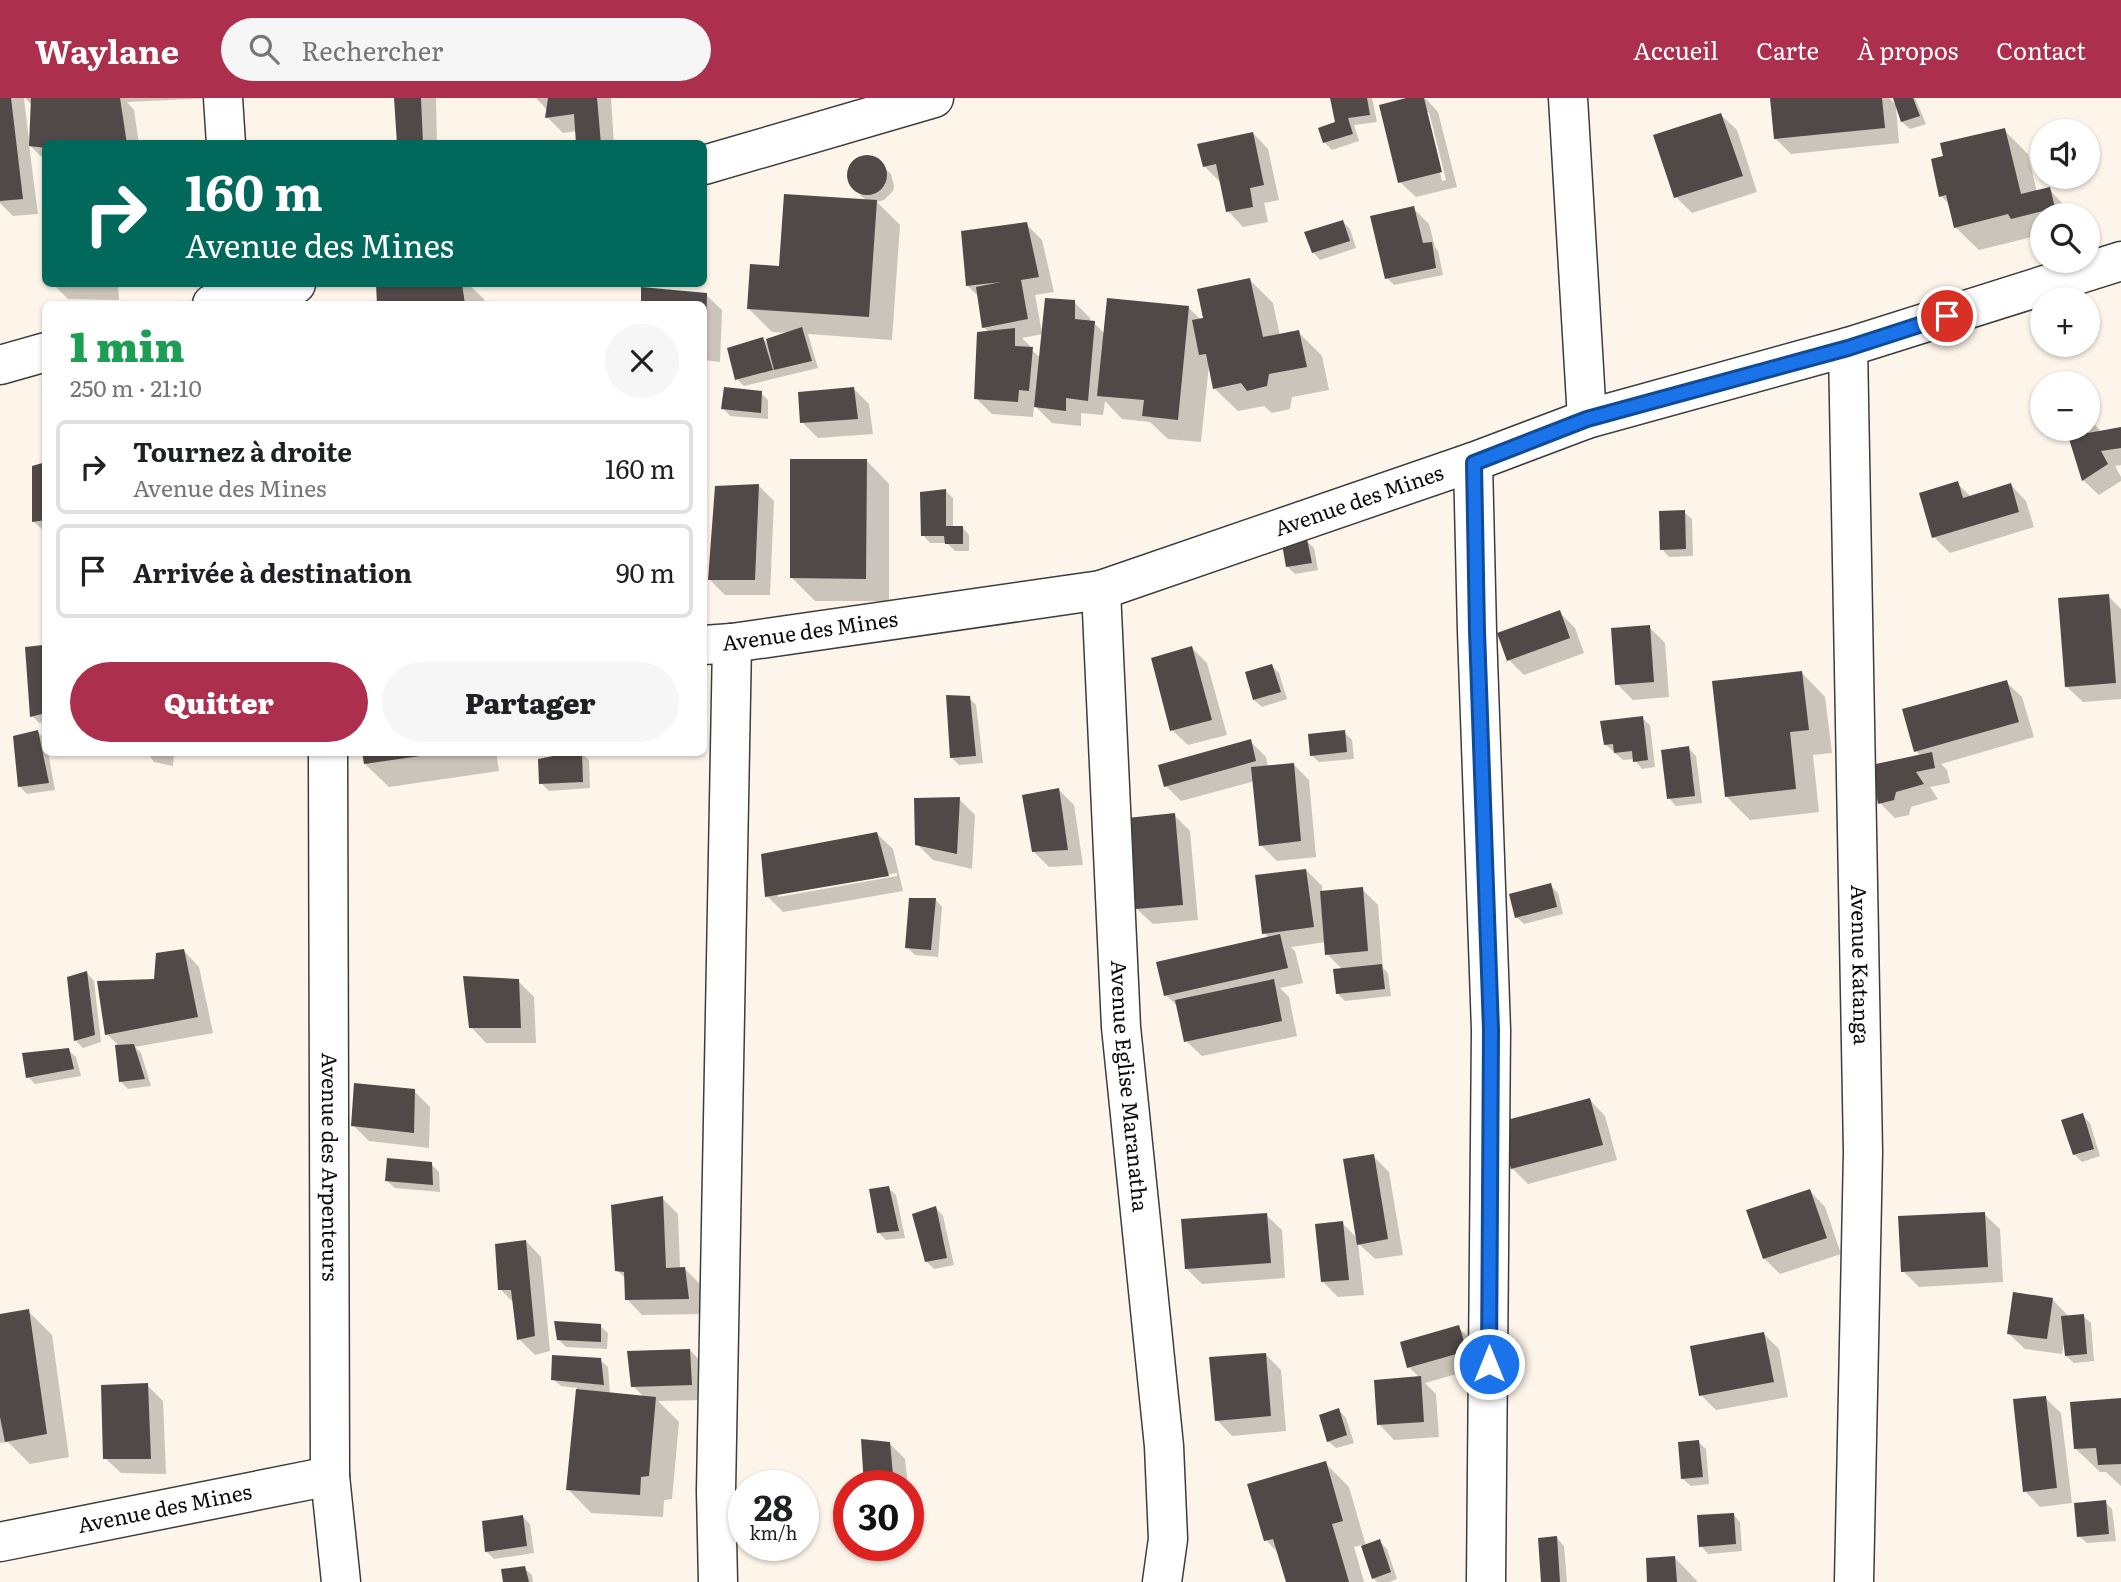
<!DOCTYPE html>
<html lang="fr">
<meta charset="utf-8">
<style>
body{margin:0;font-family:Literata,serif;background:#f6f6f6;color:#202124;height:100vh;display:flex;flex-direction:column;font-size:26px;white-space:nowrap}
*{box-sizing:border-box;margin:0}
p{font-size:23px;color:#757577}
.icon{flex:none;width:38px;height:38px;fill:none;stroke:currentColor;stroke-width:2;stroke-linecap:round;stroke-linejoin:round}
.map{position:relative;flex:1;overflow:hidden}
.side{position:absolute;left:42px;top:203px;width:665px;height:455px;display:flex;flex-direction:column;background:#fff;border-radius:10px;box-shadow:0 2px 5px #0004}
.side>*{flex:none}
.hud{position:absolute;left:42px;top:42px;width:665px;height:147px;border-radius:10px;box-shadow:0 2px 5px #0004;background:#00695c;color:#fff;overflow:hidden}
.fabs{position:absolute;left:2030px;top:21px;display:grid;gap:14px}
.fabs a{display:grid;place-items:center;width:70px;height:70px;border-radius:50%;background:#fff;box-shadow:0 2px 5px #0004;font-size:35px}
.speed{position:absolute;left:728px;top:1372px;display:flex;gap:14px;font-size:35px;font-weight:700;text-align:center}
.speed>*{display:grid;place-content:center;width:91px;height:91px;border-radius:50%;background:#fff;box-shadow:0 2px 5px #0004;line-height:1}
.speed small{font-size:18px;font-weight:400}
.speed .limit{border:10px solid #d22;background:#fff;color:#111}
.pin{position:absolute;display:grid;place-items:center;width:60px;height:60px;color:#fff;margin:-30px;border:4px solid #fff;border-radius:50%;box-shadow:0 2px 7px #0007}
.me{position:absolute;width:77px;margin:-38px;rotate:0deg;stroke-linejoin:round;filter:drop-shadow(0 0 5px #0008)}
.turn{display:flex;align-items:center;gap:24px;height:147px;padding:0 28px;font-size:32px}
.turn .icon{width:91px;height:91px;stroke-width:2.5}
.turn b{display:block;font-size:49px;line-height:60px}
.round{display:grid;place-items:center;flex:none;width:74px;height:74px;border-radius:37px;background:#f6f6f6}
.overview{display:flex;align-items:center;justify-content:space-between;height:119px;padding:0 28px}
h1{font-size:42px;font-weight:800;line-height:52px;color:#1e9e55}
.button{display:flex;gap:14px;margin-top:auto;padding:14px 28px}
.button a{flex:1;height:80px;border-radius:42px;background:#ac2f4e;color:#fff;font-size:28px;font-weight:800;line-height:80px;text-align:center}
.button a+a{background:#f6f6f6;color:#202124}
ul{padding:0;list-style:none}
li{display:flex;align-items:center;gap:21px;height:94px;margin:0 14px 10px;padding:0 14px;border:4px solid #e0e0e0;border-radius:10px}
li div{flex:1}
li b{display:block;font-size:26px}
li em{font-style:normal}
header{display:flex;align-items:center;gap:42px;box-sizing:border-box;height:98px;padding:0 35px;background:#ac2f4e;color:#fff}
header strong{font-size:33px}
nav{display:flex;gap:38px;margin-inline-start:auto;font-size:24px}
.search{width:490px;height:63px;background:#f6f6f6;display:flex;align-items:center;gap:18px;box-sizing:border-box;padding:0 24px;border-radius:38px;color:#757577;font-size:26px}
.map>svg:first-child{display:block}
.shadow{fill:#0003;fill-rule:evenodd}
.building{fill:#514947}
.lines{fill:none;stroke-linecap:round;stroke-linejoin:round}
.minor-casing{stroke:#3d3d3d;stroke-width:41}
.minor{stroke:#fff;stroke-width:38}
.route-casing{stroke:#114b97;stroke-width:18}
.route{stroke:#1a73e8;stroke-width:12}
.labels{text-anchor:middle;stroke-width:7;stroke-linejoin:round;paint-order:stroke}
.street-label{font-size:21px;fill:#0a0a0a;stroke:#fff}
</style>
<header>
<strong>Waylane</strong>
<div class="search"><svg class="icon" aria-label="search" viewBox="0 0 24 24"><circle cx="10" cy="10" r="6"/><path d="M15 15l6 6"/></svg>Rechercher</div>
<nav><a>Accueil</a><a>Carte</a><a>À propos</a><a>Contact</a></nav>
</header>
<div class="map">
<svg width="2121" height="1484" viewBox="0 0 2121 1484">
<rect width="100%" height="100%" fill="#fdf5e9"/>
<path class="shadow" d="M0 0H24L29 42H31L33 8 25 0H211L127 4 134 12 139 46H46V63L29 47 38 116 13 118 0 105Z
M395 0H436L437 46H399Z
M536 0H611L614 46H578L577 33 563 35 547 19 548 13Z
M1332 0H1372L1377 24 1354 27 1359 43 1332 52 1325 45 1320 31 1337 25Z
M1414 0H1425L1438 14 1457 89 1416 99 1400 84ZM1426 14H1429L1446 82 1442 83Z
M1786 0H1889L1897 8 1895 0H1915L1926 26 1910 31 1902 24 1897 8 1896 9 1899 45 1791 56 1775 40Z
M1721 17 1737 32 1757 94 1692 115 1676 99 1656 38Z
M2004 32 2028 56 2037 94 2049 91 2073 117H2042V142L2036 143 2032 139 1979 152 1955 129 1950 107 1941 98Z
M1253 35 1268 51 1279 102 1264 105 1268 124 1243 129 1228 113 1220 84 1204 68Z
M862 59 874 60 891 76 894 88 893 93 884 102 877 104 900 127 892 242 808 236 818 270 744 288 737 281 763 241 769 247 790 235 772 234 748 210 780 170 868 103 861 98 850 84 849 72 852 66Z
M1413 110 1429 126 1435 149 1438 153 1443 177 1394 187 1387 180Z
M1343 124 1350 131 1356 150 1320 162 1313 154Z
M1026 126 1042 142 1054 194 1035 197 1042 235 1074 204 1090 220V225H1094L1105 236 1189 210 1201 222 1250 182 1273 205 1280 238 1298 234 1322 258 1329 292 1292 299 1290 311 1272 315 1264 308 1238 313 1214 290 1209 267 1201 344 1168 341 1150 324 1122 321 1105 303 1103 317 1081 315V328L1052 325 1034 307 1033 319 992 316 976 300 989 235 984 229 979 199 967 187ZM1043 236 1041 260 1030 251V248L1022 240Z
M53 186H118L119 202 68 201Z
M378 186H468L484 201 485 206H379Z
M643 191 706 197 722 212 720 264 704 262V206H642Z
M854 291 869 306 873 336 818 340 802 324Z
M761 295 768 302V321L730 318 723 310Z
M2088 320 2099 331 2100 335 2121 331V367L2115 368 2121 379V383L2099 397 2083 382 2068 331H2088Z
M866 362 889 386V503H815L792 480Z
M46 366V435L33 423Z
M1957 385 1971 399 2011 387 2026 403 2034 429 1950 455 1934 439Z
M758 387 774 403 770 497H725L709 481Z
M946 393 953 400V429H962L969 437V453H955L947 445H930L923 437Z
M1684 414 1692 421 1693 458 1669 459 1662 451Z
M1306 443 1314 450 1318 472 1295 476 1288 469Z
M2108 498 2121 511V601L2083 604 2067 589Z
M1559 514 1575 530 1584 555 1524 577 1509 562Z
M1649 529 1665 545 1669 599 1633 602 1617 586Z
M42 549 46 552V624L39 625 32 618Z
M1192 550 1207 565 1227 637 1188 647 1172 632Z
M1272 568 1279 575 1287 601 1262 609 1254 602Z
M1802 575 1825 599 1832 655 1813 657 1819 714 1750 722 1727 699Z
M2006 584 2022 599 2034 639 1941 666 1947 672 1950 685 1930 689 1938 701 1911 709 1909 717 1895 720 1880 705 1921 658 1916 653Z
M969 600 976 607 983 665 959 667 952 660Z
M1642 620 1650 627 1655 669 1642 671 1634 661 1623 662 1605 646Z
M38 634 45 641 46 654H48L55 692 27 696 20 689Z
M1344 634 1352 642 1354 661 1319 664 1311 657Z
M1250 643 1266 659 1268 669 1293 666 1309 682 1316 759 1277 763 1261 747 1255 683 1181 703 1166 688Z
M1688 650 1696 658 1702 705 1676 708 1669 700Z
M147 654H174L173 668 154 664Z
M363 654H496L499 673 389 689 365 666Z
M581 655 589 662 590 690 549 693 541 685Z
M1059 692 1074 707 1083 767 1049 769 1033 753Z
M959 701 975 717 972 771 933 762 917 746Z
M1174 717 1190 733 1198 822 1153 826 1137 811Z
M877 736 893 751 903 793 783 814 767 798ZM897 775V778L778 799V795Z
M1306 772 1322 788V794L1362 791 1378 807 1383 870 1388 875 1391 898 1345 903 1337 895 1343 872 1327 856 1326 844 1291 849 1295 853 1303 885 1280 890 1289 899 1297 938 1202 958 1186 943 1179 910 1166 897 1269 840 1264 835Z
M1550 787 1558 795 1563 816 1524 826 1516 819Z
M935 801 942 809 938 859 915 857 907 849Z
M184 853 199 869 213 935 135 949 141 955 151 988 128 991 121 984 120 949 107 936Z
M87 875 94 883 101 944 83 950 75 942Z
M518 883 534 899 536 945H486L471 929Z
M68 952 76 959 81 978 35 986 28 979Z
M414 993 430 1009 429 1050 369 1043 353 1027Z
M1590 1002 1605 1018 1617 1062 1528 1086 1512 1070Z
M2082 1017 2090 1025 2100 1058 2082 1064 2074 1056Z
M1373 1058 1389 1074 1403 1157 1375 1161 1358 1145 1364 1197 1338 1199 1322 1183 1342 1125 1358 1141Z
M431 1066 439 1074 440 1094 395 1090 387 1083Z
M888 1090 896 1097 905 1140 886 1142 878 1134Z
M1810 1093 1825 1109 1841 1156 1780 1176 1764 1160Z
M662 1100 678 1116 680 1171 684 1170 700 1186 704 1216 642 1217 627 1201 626 1181 617 1172Z
M936 1110 943 1118 954 1167 934 1171 926 1163Z
M1984 1116 2000 1131 2003 1184 1919 1189 1903 1173Z
M1266 1117 1282 1132 1285 1180 1202 1186 1186 1170Z
M526 1143 541 1159 550 1253 535 1257 519 1241 515 1206 500 1191Z
M2053 1202 2069 1219 2083 1218 2091 1225 2094 1263 2074 1265 2066 1258 2064 1245 2062 1256 2025 1251 2009 1236Z
M28 1213 52 1237 69 1359 30 1366 8 1344 0 1345V1218Z
M600 1228 608 1235 607 1251 566 1249 558 1241Z
M1458 1229 1474 1245 1481 1269 1425 1285 1436 1296 1439 1339 1394 1342 1379 1326 1420 1280 1409 1269Z
M1764 1236 1779 1251 1788 1299 1716 1312 1701 1297Z
M690 1252 705 1268 707 1302 658 1303 679 1324 672 1401 664 1402 663 1419 591 1415 568 1391 577 1290 561 1288 553 1281 600 1262 608 1269 610 1296 644 1299 633 1288Z
M1266 1257 1281 1272 1286 1333 1232 1338 1217 1322Z
M147 1287 163 1303 166 1376 121 1375 105 1360Z
M2045 1300 2061 1315 2072 1405 2040 1409 2025 1393Z
M2121 1302V1388L2106 1374H2100L2076 1351Z
M1339 1312 1346 1320 1354 1345 1336 1350 1328 1343Z
M1698 1344 1706 1351 1709 1386 1691 1388 1683 1381Z
M889 1345 905 1361 908 1388H865Z
M1325 1365 1349 1389 1366 1448 1379 1443 1387 1451 1397 1481 1389 1484H1377L1373 1480 1362 1447 1354 1449 1364 1484H1288L1279 1456 1266 1442Z
M908 1393 912 1429H908Z
M2105 1404 2112 1411 2116 1443 2087 1445 2079 1438Z
M1733 1416 1740 1424 1742 1453 1708 1456 1701 1448Z
M523 1419 530 1426 534 1455 494 1461 487 1454Z
M1557 1440 1564 1448 1567 1484H1542Z
M1674 1459 1698 1484H1649Z
M524 1470 532 1477 533 1484H505Z"/>
<path class="building" d="M0 0H11L23 101 0 103Z
M31 0H120L127 46H46V50L29 48Z
M394 0H421L423 46H397Z
M548 0H597L601 46H576L574 16 545 20Z
M1330 0H1367L1370 17 1348 20 1353 36 1323 45 1318 30 1335 24Z
M1406 0H1424L1442 74 1398 85 1379 7Z
M1770 0H1882L1885 30 1774 41Z
M1893 0H1913L1920 18 1901 24Z
M1721 15 1743 78 1674 100 1653 37Z
M2005 30 2021 96 2050 89 2055 110 2011 121 2008 116 1954 130 1946 97 1939 99 1931 61 1943 58 1940 45Z
M1253 34 1264 87 1250 90 1253 109 1226 114 1216 66 1203 69 1197 46Z
M847 77a20 20 0 1 1 40 0a20 20 0 1 1-40 0Z
M784 96 877 102 869 219 747 211 750 166 779 168Z
M1414 108 1423 145 1432 144 1436 170 1385 181 1370 118Z
M1343 122 1350 143 1312 155 1304 134Z
M1027 124 1039 179 1021 182 1028 221 982 230 976 189 1001 184 966 188 961 133Z
M1250 180 1263 239 1299 232 1307 269 1269 276 1267 288 1247 293 1241 285 1213 291 1206 256 1199 257 1192 222 1203 220 1197 191Z
M376 186H462L465 206H377Z
M641 189 707 195 706 241H704V206H641Z
M1045 200 1075 202V221L1095 223 1088 303 1066 300V313L1034 309Z
M1107 200 1189 208 1178 322 1142 318 1144 302 1097 298Z
M802 229 812 263 774 272 766 241Z
M1015 230V248L1033 249 1029 293 1019 292 1018 304 974 301 977 234Z
M763 239 773 272 735 282 727 250Z
M724 289 762 293 761 315 721 311Z
M854 289 858 321 800 325 798 294Z
M2121 329V350L2101 353 2108 366 2082 383 2066 331H2087L2088 335Z
M790 361H867L866 481 790 480Z
M46 364V422L32 424V368Z
M1958 383 1963 400 2011 385 2019 414 1932 440 1919 395Z
M759 386 755 482H708L715 388Z
M946 391V428H963V446H945L944 438H921L920 394Z
M1685 412 1686 451 1660 452 1659 413Z
M1307 441 1312 465 1286 469 1282 446Z
M2109 496 2116 585 2065 589 2058 500Z
M1560 512 1570 540 1507 563 1497 535Z
M1650 527 1654 584 1615 587 1611 530Z
M43 547 46 570V615L30 619 25 549Z
M1192 548 1212 622 1170 633 1151 560Z
M1272 566 1281 594 1253 602 1245 574Z
M1802 573 1809 632 1790 634 1796 691 1725 699 1712 583Z
M2007 582 2019 624 1914 654 1902 611Z
M946 597 970 598 976 658 950 660Z
M1643 618 1648 662 1633 664 1632 653 1614 655 1613 646 1604 647 1600 623Z
M38 632 49 685 18 689 13 638Z
M1345 632 1347 654 1310 658 1308 636Z
M1251 641 1256 663 1164 689 1158 667Z
M1689 648 1695 698 1667 701 1661 652Z
M362 654H434V656L364 666Z
M574 654H582L583 684 539 686 538 661Z
M1932 654 1935 670 1916 674 1924 686 1896 694 1894 702 1878 706 1871 667Z
M1294 665 1301 743 1259 748 1251 669Z
M1059 690 1068 752 1032 754 1022 697Z
M960 699 957 756 915 747 914 700Z
M1175 715 1183 807 1136 811 1127 720Z
M877 734 889 778 765 799 761 756Z
M1306 771 1314 829 1262 836 1255 777Z
M1551 785 1557 809 1515 820 1509 796Z
M1363 789 1368 853 1325 857 1320 793Z
M909 800H936L931 852 905 850Z
M1280 836 1288 870 1164 898 1156 864Z
M184 851 198 919 105 937 97 883 154 881 156 855Z
M1382 866 1385 891 1336 896 1333 871Z
M87 873 95 937 74 943 67 879Z
M463 878 519 881 521 930H469Z
M1274 881 1282 923 1184 944 1175 902Z
M134 946 145 981 119 984 115 947Z
M69 950 74 971 26 980 22 955Z
M354 985 415 991 414 1035 351 1028Z
M1590 1000 1603 1047 1511 1071 1499 1024Z
M2083 1015 2094 1051 2073 1057 2061 1022Z
M1374 1056 1388 1141 1357 1147 1343 1061Z
M387 1060 432 1064 433 1087 385 1083Z
M889 1088 899 1133 877 1135 869 1091Z
M1810 1091 1827 1140 1763 1161 1746 1112Z
M663 1098 666 1170 685 1169 689 1201 625 1202 624 1174 615 1173 611 1107Z
M936 1108 947 1160 925 1164 912 1116Z
M1985 1114 1988 1169 1901 1174 1898 1118Z
M1267 1115 1271 1165 1185 1171 1181 1121Z
M1343 1123 1349 1182 1321 1184 1315 1126Z
M526 1142 535 1238 517 1242 511 1192H498L495 1146Z
M2013 1194 2053 1200 2047 1241 2007 1236Z
M29 1211 47 1336 5 1344 0 1319V1216Z
M2084 1216 2087 1256 2065 1258 2061 1218Z
M554 1223 601 1226V1244L557 1242Z
M1459 1227 1467 1253 1407 1270 1400 1244Z
M1764 1234 1774 1284 1699 1298 1690 1248Z
M690 1251 692 1287 631 1289 627 1253Z
M1266 1255 1271 1318 1215 1323 1209 1259Z
M552 1257 601 1260 604 1287 551 1282Z
M1421 1278 1424 1324 1377 1327 1374 1282Z
M148 1285 151 1361H103L101 1287Z
M576 1291 656 1299 649 1378 641 1379 640 1397 566 1392Z
M2046 1298 2057 1390 2023 1394 2013 1301Z
M2121 1300V1366L2098 1367 2096 1350 2074 1351 2070 1304Z
M1339 1310 1347 1337 1327 1344 1319 1317Z
M861 1341 890 1344 894 1388H864Z
M1699 1342 1703 1379 1681 1381 1678 1344Z
M1326 1363 1343 1423 1332 1426 1349 1484H1286L1273 1441 1264 1443 1247 1386Z
M2106 1402 2109 1436 2077 1439 2074 1405Z
M1734 1415 1736 1446 1699 1449 1697 1417Z
M523 1417 527 1448 485 1454 482 1423Z
M1557 1438 1560 1484H1541L1538 1440Z
M1380 1441 1391 1474 1372 1481 1361 1448Z
M1675 1458 1677 1484H1647L1646 1460Z
M525 1468 529 1484H503L501 1471Z"/>
<g class="lines">
<g class="minor-casing">
<g id="minor">
<path d="M223 0 226 46"/>
<path d="M1568 0 1587 321"/>
<path d="M704 67 934 0"/>
<path d="M212 206 296 186"/>
<path id="s1" d="M1848 249 1863 1054 1854 1484"/>
<path d="M0 267 46 254"/>
<path d="M1473 364 1477 533 1491 932 1486 1484"/>
<path id="s2" d="M1101 492 1121 929 1164 1348 1168 1441 1162 1484"/>
<path id="s3" d="M704 547 732 545 1101 492 1473 364 1587 321 1848 249 2121 163"/>
<path id="s4" d="M328 654 330 1378 341 1484"/>
<path id="s5" d="M0 1444 330 1378"/>
<path d="M718 1484 716 1393 732 545"/>
</g>
</g>
<use href="#minor" class="minor"/>
</g>
<g class="lines">
<g class="route-casing">
<path id="route" d="M1489 1266 1491 932 1477 533 1474 365 1587 321 1848 250 1947 218"/>
</g>
<use href="#route" class="route"/>
</g>
<g class="labels">
<g class="street-label">
<text dy="7" stroke="none"><textPath href="#s3" startOffset="674">Avenue des Mines</textPath></text>
<text dy="7" stroke="none"><textPath href="#s3" startOffset="107">Avenue des Mines</textPath></text>
<text dy="7" stroke="none"><textPath href="#s1" startOffset="618">Avenue Katanga</textPath></text>
<text dy="7" stroke="none"><textPath href="#s2" startOffset="497">Avenue Eglise Maranatha</textPath></text>
<text dy="7" stroke="none"><textPath href="#s4" startOffset="415">Avenue des Arpenteurs</textPath></text>
<text dy="7" stroke="none"><textPath href="#s5" startOffset="168">Avenue des Mines</textPath></text>
</g>
</g>
</svg>
<div class="fabs">
<a><svg class="icon" aria-label="sound" viewBox="0 0 24 24"><path d="M4 9h4l5-4v14l-5-4H4zM17 9q2 3 0 6"/></svg></a>
<a><svg class="icon" aria-label="search" viewBox="0 0 24 24"><circle cx="10" cy="10" r="6"/><path d="M15 15l6 6"/></svg></a>
<a>+</a>
<a>−</a>
</div>
<div class="speed"><div>28<small>km/h</small></div><div class="limit">30</div></div>
<div class="pin" style="left:1947px;top:218px;background:#d93025"><svg class="icon" aria-label="arrive" viewBox="0 0 24 24"><path d="M6 21V4h12l-3 4 3 4H6"/></svg></div>
<svg class="me" style="left:1489px;top:1266px" viewBox="-20 -20 40 40"><circle r="17" fill="#1a73e8" stroke="#fff" stroke-width="3"/><path d="M0-11L8 9 0 5-8 9z" fill="#fff"/></svg>
<div class="hud">
<div class="turn"><svg class="icon" aria-label="right" viewBox="0 0 24 24"><path d="M7 20v-9h11M14 6l5 5-5 5"/></svg><div><b>160 m</b>Avenue des Mines</div></div>
</div>
<section class="side">
<div class="overview"><div><h1>1 min</h1><p>250 m · 21:10</p></div><a class="round"><svg class="icon" aria-label="close" viewBox="0 0 24 24"><path d="M6 6l12 12M18 6L6 18"/></svg></a></div>
<ul>
<li><svg class="icon" aria-label="right" viewBox="0 0 24 24"><path d="M7 20v-9h11M14 6l5 5-5 5"/></svg><div><b>Tournez à droite</b><p>Avenue des Mines</p></div><em>160 m</em></li>
<li><svg class="icon" aria-label="arrive" viewBox="0 0 24 24"><path d="M6 21V4h12l-3 4 3 4H6"/></svg><div><b>Arrivée à destination</b></div><em>90 m</em></li>
</ul>
<div class="button"><a>Quitter</a><a>Partager</a></div>
</section>
</div>
